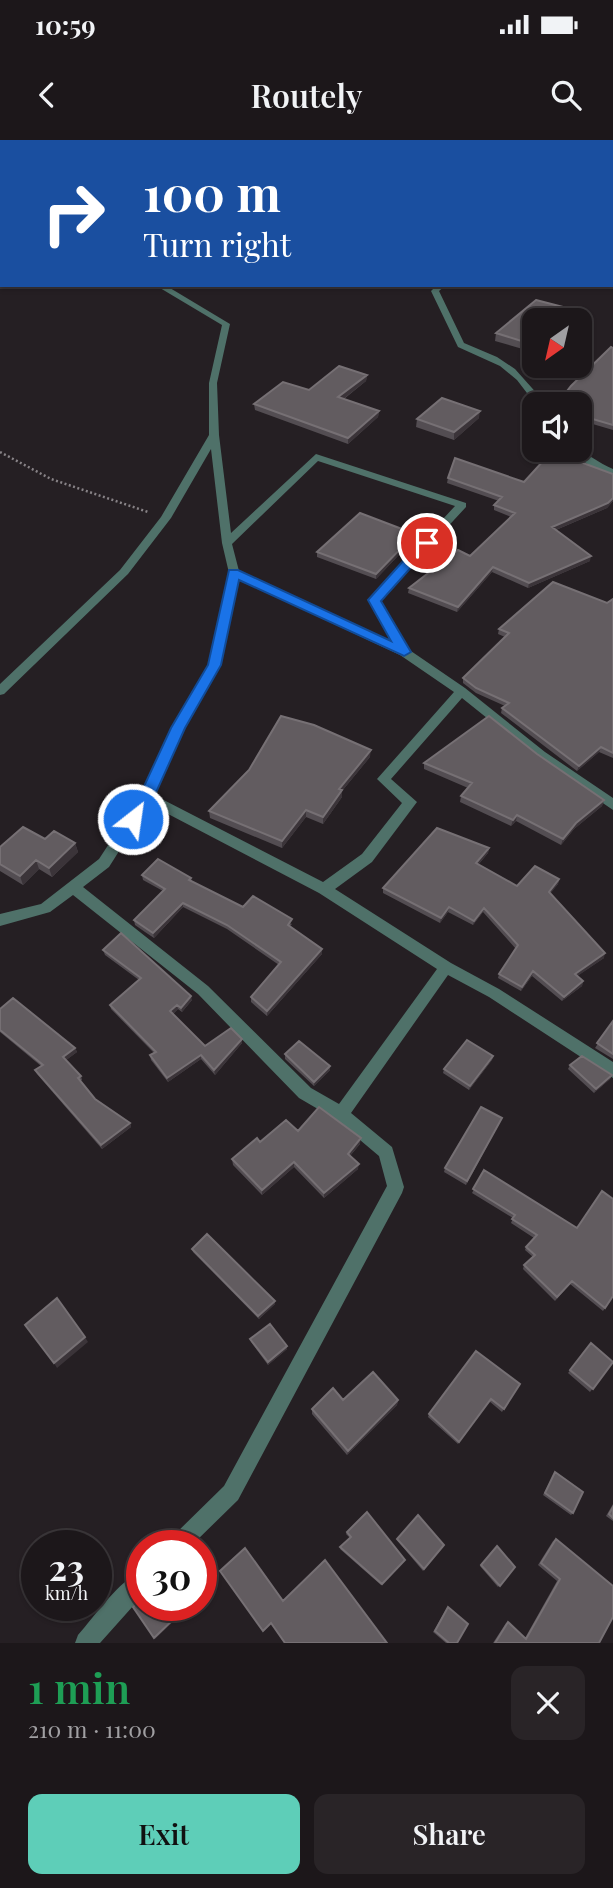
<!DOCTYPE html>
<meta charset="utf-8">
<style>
body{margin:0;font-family:"Playfair Display",serif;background:#292427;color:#f1f3f6;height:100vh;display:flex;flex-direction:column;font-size:26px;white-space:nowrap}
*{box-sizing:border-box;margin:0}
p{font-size:23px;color:#a09fa2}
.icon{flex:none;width:38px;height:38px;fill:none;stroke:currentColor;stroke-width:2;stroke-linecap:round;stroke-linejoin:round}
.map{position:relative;height:1503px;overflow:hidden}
.drawer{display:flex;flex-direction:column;background:#1c171a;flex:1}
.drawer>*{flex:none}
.hud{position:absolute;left:0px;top:0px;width:614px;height:147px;box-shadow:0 2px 5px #0004,0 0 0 2px #3a3639;background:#1a4fa0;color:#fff;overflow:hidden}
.needle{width:46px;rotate:214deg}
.fabs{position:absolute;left:522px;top:168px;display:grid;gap:14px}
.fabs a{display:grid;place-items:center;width:70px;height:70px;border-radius:14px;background:#1c171a;box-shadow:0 2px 5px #0004,0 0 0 2px #3a3639;font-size:35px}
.speed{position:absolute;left:21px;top:1390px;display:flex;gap:14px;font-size:35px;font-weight:700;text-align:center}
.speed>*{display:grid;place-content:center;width:91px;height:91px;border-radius:50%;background:#1c171a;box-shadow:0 2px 5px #0004,0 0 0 2px #3a3639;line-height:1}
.speed small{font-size:18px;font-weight:400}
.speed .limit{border:10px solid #d22;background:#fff;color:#111}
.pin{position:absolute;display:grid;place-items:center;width:60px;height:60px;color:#fff;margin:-30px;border:4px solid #fff;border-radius:50%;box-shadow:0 2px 7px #0007}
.me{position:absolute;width:77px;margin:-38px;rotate:30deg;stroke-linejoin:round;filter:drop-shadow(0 0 5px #0008)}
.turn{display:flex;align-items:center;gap:24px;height:147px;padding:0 28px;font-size:32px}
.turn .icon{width:91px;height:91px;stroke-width:2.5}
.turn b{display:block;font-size:49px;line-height:60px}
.round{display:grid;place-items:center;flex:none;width:74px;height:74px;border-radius:14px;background:#292427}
.overview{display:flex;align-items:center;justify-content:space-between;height:119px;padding:0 28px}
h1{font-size:42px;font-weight:600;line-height:52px;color:#1e9e55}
.primary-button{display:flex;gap:14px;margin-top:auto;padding:14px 28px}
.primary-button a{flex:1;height:80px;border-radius:14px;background:#5eceb8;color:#111;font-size:28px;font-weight:600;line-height:80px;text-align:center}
.primary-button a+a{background:#292427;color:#f1f3f6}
.status{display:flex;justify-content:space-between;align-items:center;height:49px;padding:0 35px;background:#1c171a;direction:ltr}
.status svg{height:19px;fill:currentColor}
header{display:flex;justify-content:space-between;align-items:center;height:91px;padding:0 28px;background:#1c171a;font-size:32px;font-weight:600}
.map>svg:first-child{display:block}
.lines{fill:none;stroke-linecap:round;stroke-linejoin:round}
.path{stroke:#878286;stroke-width:2.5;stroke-dasharray:2 2.5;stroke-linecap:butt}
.minor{fill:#4f7169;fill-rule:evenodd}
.wall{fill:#534d52}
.shaded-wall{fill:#3b3439}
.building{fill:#625c60;stroke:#767074;stroke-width:2}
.route{fill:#1a73e8;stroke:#114b97;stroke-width:2}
</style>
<div class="status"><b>10:59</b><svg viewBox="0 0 49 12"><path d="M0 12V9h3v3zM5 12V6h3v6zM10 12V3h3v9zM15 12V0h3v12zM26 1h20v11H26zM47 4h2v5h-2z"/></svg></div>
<header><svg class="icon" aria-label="back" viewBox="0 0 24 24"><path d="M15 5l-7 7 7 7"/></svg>Routely<svg class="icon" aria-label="search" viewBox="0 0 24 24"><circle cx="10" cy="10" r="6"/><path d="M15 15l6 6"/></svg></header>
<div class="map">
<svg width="613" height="1503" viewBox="0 0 613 1503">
<rect width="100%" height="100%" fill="#251f23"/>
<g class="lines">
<path class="path" d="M0 312 51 339 148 372"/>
<path class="minor" d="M0 51H2V55H0Z
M0 106H2V110H0Z
M155 145H165L230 184 217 243 219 295 231 393 316 314 466 363V367L380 460 408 509 465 548 545 612 613 658V670L537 618 462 558 391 639 417 662 372 722 335 749 451 823 499 849 613 922V938L489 857 448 835 351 973 392 1007 404 1047 402 1053 238 1360 192 1405H168L171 1398 224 1346 387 1046 379 1016 335 979 299 958 198 854 73 755 50 772 0 786V774L41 764 99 719 141 655 172 588 208 525 229 433 222 403 211 309 171 378 128 434 4 554 0 555V544L120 430 161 377 209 295V243L222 185ZM318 321 455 366 368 460 393 502 239 431 232 404ZM238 439 400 515 454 552 377 639 402 663 362 714 323 742 154 655 184 588 220 525ZM149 664 319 753 437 829 339 964 311 948 208 846 83 747 109 727Z
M437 145H446L439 151 464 203 497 217 515 229 540 257 530 271 534 276V286L520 271 530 257 517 240 500 226 458 207 431 151Z
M568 310C584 309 598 323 613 329V336L593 328Z
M142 1431V1456L100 1503H75L78 1495C95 1476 119 1440 142 1431Z"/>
</g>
<path class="wall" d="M501 0H613V11L612 2H508Z
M536 160 567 168 566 176 561 180H534V204L526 210 495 201 496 193Z
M613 208V290L579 280V264L563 260 564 255Z
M367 235 366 241 344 259 379 271 378 277 348 304 255 270 254 264Z
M479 278 454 300 416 287 417 279Z
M613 334V361L607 368 556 390 590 421 528 448 492 432 457 472 408 453 409 448 470 416 511 377 494 370V365L499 361 447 343 448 338 524 342Z
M415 394 414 399 376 439 317 417V412Z
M613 459V618L599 612 577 631 501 573 502 568 505 566 476 553 463 543V538L505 497 498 494 499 489 607 463Z
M537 614 604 660 602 666 574 689 561 705 516 681 511 686 460 662 461 656 468 648 424 629V623Z
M370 617 342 651V657L323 684 306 677 282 708 210 678 209 671Z
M45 699 75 703 78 712 52 737 39 729 23 745 0 731V707Z
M489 708 488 713 478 725 517 746 559 739 558 744 550 753 604 818 577 836 583 841 582 846 562 861 532 836 521 851 498 838 499 834 516 809 483 772 473 785 448 772 440 783 383 753V748Z
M142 735 191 738 192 742 243 767 292 784 290 786 322 814 267 876 251 862V857L279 825 227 789 183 767 154 798 145 792 135 785 134 780 163 751 143 740Z
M103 810 192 860 182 872 178 869 173 874 205 906 242 899V903L215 935 201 919 168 942 151 920 150 915 154 913 111 869 110 865 139 840 105 815Z
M0 869 75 908 77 912 66 920 81 936 82 940 80 941 95 959 130 983 131 987 102 1009 37 934 35 930 41 926 0 892Z
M613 881V919L595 908Z
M285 914 330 926V930L314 946 285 919Z
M493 916 492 920 469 950 443 933 444 929Z
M570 925 612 935 610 939 594 953 568 929Z
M500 982 466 1045 444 1032 445 1028Z
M298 991 360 1004 350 1016 358 1029 324 1058 294 1027 262 1055 233 1025 232 1019 260 1002Z
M484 1030 613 1157 603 1171 570 1144 555 1161 523 1129 524 1125 533 1117 525 1110 526 1107 534 1098 511 1083 513 1078 472 1053Z
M192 1109 275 1164 259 1179 193 1112Z
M250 1199 287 1206V1209L268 1225 251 1202Z
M591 1203 613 1222 590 1252 568 1233Z
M520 1244 502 1272 489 1261 458 1304 428 1277 429 1274Z
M343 1260H398L397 1265 347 1315 312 1274V1269Z
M555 1332 573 1373 571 1375 543 1355Z
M613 1364V1381L606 1376Z
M347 1392 404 1421 381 1445 340 1409 350 1398 346 1394Z
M397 1399 444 1405 423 1431 397 1400Z
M556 1399 599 1503H493L506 1483 508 1482 525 1498 557 1441 538 1425 553 1401Z
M497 1406 515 1427 498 1447 480 1426Z
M447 1468 457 1503H446L433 1492Z"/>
<path class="shaded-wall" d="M567 168 566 176 561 180H553Z
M534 197V204L526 210 528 203Z
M367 235 366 241 338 263V257Z
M379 271 378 277 348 304V298Z
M480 271 479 278 454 300V292Z
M613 358V361L607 368 551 392 552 387Z
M415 394 414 399 376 439V434Z
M591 416 590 421 528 448 529 443Z
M493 427 492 432 457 472 458 467Z
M601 607 599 612 577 631 579 626Z
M371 610 370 617 342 651V657L323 684V677L339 649Z
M604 660 602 666 574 689 561 705 563 699 576 683Z
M306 670V677L282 708V701Z
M517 675 516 681 511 686 513 680Z
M75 703 78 712 52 737 49 728Z
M489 708 488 713 475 728 476 723Z
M36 720 39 729 23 745 20 736Z
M559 739 558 744 548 757 549 752Z
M183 763V767L154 798 153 793Z
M449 767 448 772 440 783 441 778Z
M484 768 483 772 473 785 474 781Z
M322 809V814L267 876V871Z
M605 813 604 818 573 839 575 834Z
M533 831 532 836 521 851 522 847Z
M583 841 582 846 562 861 564 857Z
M191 856 192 860 182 872 181 868Z
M177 865 178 869 171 876 170 871Z
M242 899V903L215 935 214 930Z
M75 908 77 912 65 921 63 917Z
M201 915V919L168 942 167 938Z
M493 916 492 920 469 950 470 946Z
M330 926V930L314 946V942Z
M612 935 610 939 594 953 596 949Z
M502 978 500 982 466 1045 467 1041Z
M130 983 131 987 102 1009 101 1005Z
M361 998 360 1004 347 1019 348 1014Z
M294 1022V1027L262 1055V1050Z
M359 1024 358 1029 324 1058V1053Z
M275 1161V1164L259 1179 258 1176Z
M85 1197 88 1202 57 1228 54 1223Z
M287 1206V1209L268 1225V1222Z
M398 1260 397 1265 347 1315 348 1311Z
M167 1465 177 1478 155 1499 154 1498Z"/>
<path class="building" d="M520 0H564L561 2H527Z
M586 0H613V6L612 2H594Z
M612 30H613V77H612Z
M536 160 567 168 553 180H534V197L528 203 496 193Z
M611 207 613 208V285L579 275V264H563L570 257 564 255 571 246Z
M339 226 367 235 338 257 379 271 348 298 254 264 283 242 309 250Z
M442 258 480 271 454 292 417 279Z
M556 313 613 334V358L608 363 552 387 591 416 529 443 493 427 458 467 409 448 458 410 470 416 515 373 494 365 502 357 448 338 455 318 524 342 544 320 548 322Z
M360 373 415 394 376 434 317 412Z
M553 442 607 463 613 459V613L601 607 579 626 502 568 509 563 476 548 463 538 509 493 499 489Z
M281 576 314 585 371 610 339 649 342 650 323 677 306 670 282 701 209 671 249 630Z
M489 576 537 614 604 660 576 683 563 699 517 675 513 680 461 656 472 643 424 623Z
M23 687 45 699 54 691 75 703 49 728 36 720 20 736 0 724V707Z
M437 688 489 708 476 723 517 746 535 726 559 739 549 752 605 813 575 834 583 841 564 857 533 831 522 847 499 834 518 805 484 768 474 781 449 767 441 778 383 748Z
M158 719 191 738 189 740 243 767 253 756 292 779 288 785 322 809 267 871 251 857 281 822 227 785 183 763 153 793 134 780 165 749 142 735Z
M121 793 191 856 181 868 177 865 170 871 205 906 231 888 242 899 214 930 201 915 167 938 150 915 156 912 110 865 141 838 103 810Z
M13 858 75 908 63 917 81 936 78 938 95 959 130 983 101 1005 35 930 43 925 0 890V869Z
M613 881V914L597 903Z
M467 900 493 916 470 946 444 929Z
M299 901 330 926 314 942 285 914Z
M582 916 612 935 596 949 570 925Z
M319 967 361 998 348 1014 359 1024 324 1053 294 1022 262 1050 232 1019 257 998 260 1002 286 980 298 991Z
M481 967 502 978 467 1041 445 1028Z
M484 1030 577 1088 602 1051 613 1059V1156L605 1168 572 1141 557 1157 524 1125 535 1115 526 1107 537 1095 512 1079 515 1075 473 1049Z
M207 1094 275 1161 258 1176 192 1109Z
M57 1158 85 1197 54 1223 25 1185Z
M270 1184 287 1206 268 1222 250 1199Z
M591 1203 613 1222 593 1249 570 1230Z
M476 1211 520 1244 504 1269 491 1259 459 1302 429 1274Z
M373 1232 398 1260 348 1311 312 1269 333 1248 343 1260Z
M555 1332 583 1352 573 1373 545 1353Z
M613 1367V1378L609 1374Z
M367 1372 405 1420 382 1444 340 1407 351 1397 347 1392Z
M418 1375 444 1405 424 1429 397 1399Z
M556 1399 613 1446V1477L599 1503H495L508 1482 526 1499 560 1439 541 1423Z
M497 1406 515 1427 500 1446 481 1425Z
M245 1408 283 1461 325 1420 387 1503H285L271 1483 263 1491 220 1431Z
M142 1458V1465H167L176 1477 154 1498 133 1467Z
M448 1467 468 1484 457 1503H449L435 1491Z"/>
<path class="route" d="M427 399 431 400V405L381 461 411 512 404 516 239 440 221 525 185 588 154 657 138 683H127L125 679 140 655 171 588 208 525 229 430H238L391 501 368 460 422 400Z"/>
</svg>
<div class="fabs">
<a><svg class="needle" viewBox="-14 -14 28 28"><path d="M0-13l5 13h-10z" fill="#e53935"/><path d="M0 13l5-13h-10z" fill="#a09fa2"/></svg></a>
<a><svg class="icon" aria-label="sound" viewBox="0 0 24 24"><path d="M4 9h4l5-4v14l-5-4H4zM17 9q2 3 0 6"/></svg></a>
</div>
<div class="speed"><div>23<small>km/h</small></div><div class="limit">30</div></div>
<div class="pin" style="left:427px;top:403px;background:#d93025"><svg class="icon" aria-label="arrive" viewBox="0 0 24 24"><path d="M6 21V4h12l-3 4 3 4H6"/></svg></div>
<svg class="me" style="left:133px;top:679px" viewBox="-20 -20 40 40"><circle r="17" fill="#1a73e8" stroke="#fff" stroke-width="3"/><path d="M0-11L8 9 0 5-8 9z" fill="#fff"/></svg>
<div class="hud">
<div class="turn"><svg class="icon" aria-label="right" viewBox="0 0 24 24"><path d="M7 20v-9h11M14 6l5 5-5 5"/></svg><div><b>100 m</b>Turn right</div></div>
</div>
</div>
<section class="drawer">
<div class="overview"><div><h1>1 min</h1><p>210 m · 11:00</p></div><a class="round"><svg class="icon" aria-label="close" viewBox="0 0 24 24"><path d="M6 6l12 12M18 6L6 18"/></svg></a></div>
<div class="primary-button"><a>Exit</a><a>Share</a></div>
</section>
